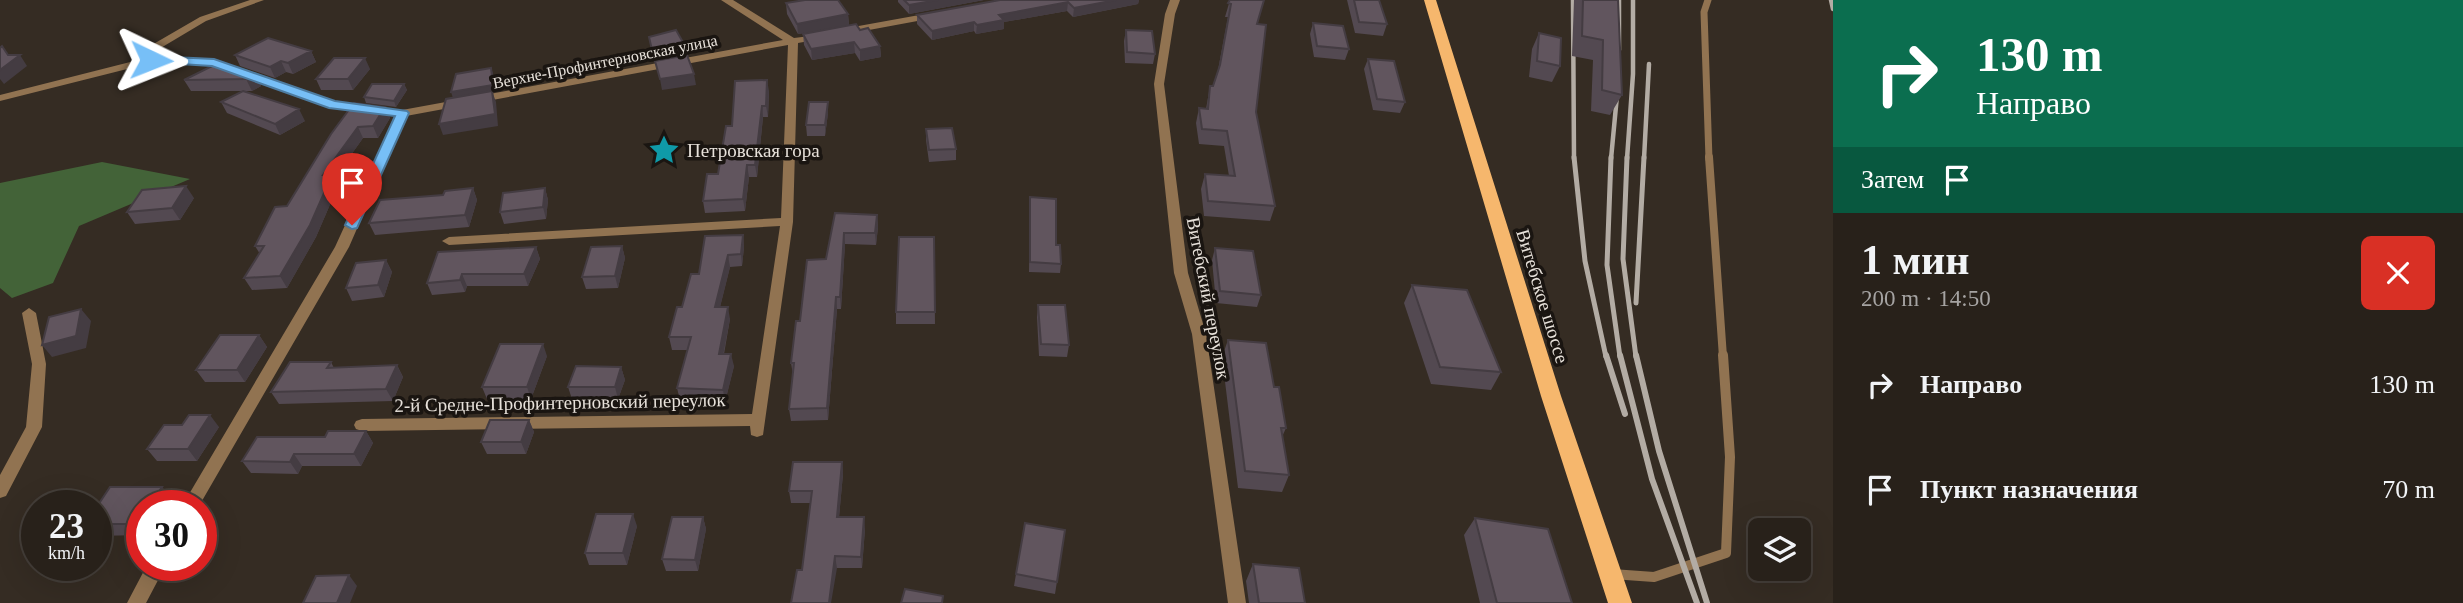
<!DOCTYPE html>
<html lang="ru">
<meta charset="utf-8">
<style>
body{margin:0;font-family:"Times New Roman",serif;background:#302923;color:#f1f3f6;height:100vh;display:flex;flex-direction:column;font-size:26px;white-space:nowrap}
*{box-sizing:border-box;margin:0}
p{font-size:23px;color:#a5a3a2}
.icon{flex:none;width:38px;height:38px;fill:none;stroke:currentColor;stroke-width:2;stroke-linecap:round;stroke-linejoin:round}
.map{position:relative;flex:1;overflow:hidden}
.side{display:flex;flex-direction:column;background:#28211a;width:630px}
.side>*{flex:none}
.top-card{background:#0b6e4f;color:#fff;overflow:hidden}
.controls{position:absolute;left:1748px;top:518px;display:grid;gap:14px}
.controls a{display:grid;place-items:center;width:63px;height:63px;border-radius:10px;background:#28211a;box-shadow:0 7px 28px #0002,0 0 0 2px #443e39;font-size:35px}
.speed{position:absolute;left:21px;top:490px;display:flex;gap:14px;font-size:35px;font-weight:700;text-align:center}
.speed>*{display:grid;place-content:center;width:91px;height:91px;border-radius:50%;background:#28211a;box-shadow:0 7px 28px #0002,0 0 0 2px #443e39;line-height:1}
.speed small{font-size:18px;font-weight:400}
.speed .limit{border:10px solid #d22;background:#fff;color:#111}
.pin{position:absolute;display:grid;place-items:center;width:60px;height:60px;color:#fff;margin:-72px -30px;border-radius:50% 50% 50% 0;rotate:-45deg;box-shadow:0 0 7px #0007}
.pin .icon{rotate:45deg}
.me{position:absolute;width:77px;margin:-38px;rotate:92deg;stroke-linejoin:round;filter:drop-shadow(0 0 5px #0008)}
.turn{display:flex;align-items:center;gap:24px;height:147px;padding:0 28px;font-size:32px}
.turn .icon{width:91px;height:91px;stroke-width:2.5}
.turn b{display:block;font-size:49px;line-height:60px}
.then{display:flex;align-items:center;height:66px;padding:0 28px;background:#0003;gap:14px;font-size:26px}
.round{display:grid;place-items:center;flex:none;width:74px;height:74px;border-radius:10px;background:#302923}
.head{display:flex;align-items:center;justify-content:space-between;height:119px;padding:0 28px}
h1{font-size:42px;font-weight:600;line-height:52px}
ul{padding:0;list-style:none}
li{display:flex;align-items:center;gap:21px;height:105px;padding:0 28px}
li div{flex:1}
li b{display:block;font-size:26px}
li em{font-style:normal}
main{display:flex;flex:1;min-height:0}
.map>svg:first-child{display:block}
.forest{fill:#436338}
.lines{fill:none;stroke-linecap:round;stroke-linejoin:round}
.lane-far2{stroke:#917351;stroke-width:7}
.lane-far1{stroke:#917351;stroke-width:8}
.lane{stroke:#917351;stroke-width:10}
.street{fill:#917351;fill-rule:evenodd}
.primary{fill:#f6b76d;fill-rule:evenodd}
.rail-far2{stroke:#b3aca4;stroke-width:4.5}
.rail-far1{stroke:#b3aca4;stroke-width:5}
.rail{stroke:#b3aca4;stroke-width:6}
.wall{fill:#534951}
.shaded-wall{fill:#443c42}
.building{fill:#61555e;stroke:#443c42;stroke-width:2}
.route{fill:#77bff7;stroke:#4d7ca1;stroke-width:2}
.labels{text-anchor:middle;stroke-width:7;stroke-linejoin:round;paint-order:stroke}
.far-street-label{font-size:16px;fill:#e7e1da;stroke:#1a1511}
.poi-label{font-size:19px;fill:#e7e1da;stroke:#1a1511;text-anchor:start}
.street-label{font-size:19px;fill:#e7e1da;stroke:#1a1511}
</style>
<main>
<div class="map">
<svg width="1833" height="603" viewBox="0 0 1833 603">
<rect width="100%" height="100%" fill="#352c23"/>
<path class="forest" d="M102 162 190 179 79 226 53 283 12 298 0 288V183Z"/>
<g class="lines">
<path class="lane-far2" d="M1708 0 1704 12 1709 159"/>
<path class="lane-far1" d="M1709 157 1723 357"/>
<path class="lane" d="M1612 574 1654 577 1726 553 1730 457 1723 355"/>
<path class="street" d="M250 0H264L206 21 159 49 157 57 213 59 335 102 402 110 783 40 721 0H733L794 38 826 34V38L798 43 793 222 763 435 757 437 751 435 750 426 362 431 356 429 354 425 356 421 362 419 752 414 780 226 449 245 442 241 449 237 781 218 788 45 406 116 349 247 199 506H182L335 247 395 116 329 107 212 65 151 63 0 101V95L146 58 150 46 200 17Z
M1170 0H1180L1175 14 1164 84 1188 273 1206 334 1246 603H1228L1192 334 1174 273 1154 84 1165 14Z
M936 12 939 13V17L842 35 837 32 842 29Z
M29 308 36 313 46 364 42 427 6 496 0 498V475L26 427 32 364 22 313Z
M147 565H166L146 603H127Z"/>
<path class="primary" d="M1424 0H1436L1561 396 1632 603H1608L1541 396Z"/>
<path class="rail-far2" d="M1573 0 1574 159
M1619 0V50
M1831 0 1833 9
M1611 159 1618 85
M1627 159 1633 74V0
M1644 159 1649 64"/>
<path class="rail-far1" d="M1574 157 1585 261 1606 357
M1611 157 1607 265 1620 357
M1627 157 1623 259 1636 357
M1636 303 1644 157"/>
<path class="rail" d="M1606 355 1625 414
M1620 355 1652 479 1697 603
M1636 355 1659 451 1707 603"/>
</g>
<path class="wall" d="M898 0H984L909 14 898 2Z
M1000 0H1139L1138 4 1073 17 1067 11 1004 22V29L976 34 974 31 932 40 917 24V15Z
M1230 0 1257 24 1256 112 1275 206 1270 221 1204 216 1201 189 1205 174 1229 176 1224 146 1199 144 1196 123 1199 108 1206 109 1210 86H1213L1218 70 1228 17H1225Z
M1347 0H1379L1387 24 1383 36 1355 33Z
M1574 0H1618L1622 95 1610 115 1591 111 1593 60 1572 56Z
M786 3 848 14 849 25 798 34 787 14Z
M1313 23 1349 49 1345 60 1314 57 1310 34Z
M860 30 880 46 881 57 860 61 855 53 812 60 804 45 803 34Z
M1126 30 1155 54 1153 64 1125 63 1124 41Z
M1539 33 1560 66 1552 82 1529 77 1532 49Z
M311 51 316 62 293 74 286 72 275 78 240 66 235 55Z
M1368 59 1405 102 1400 113 1373 110 1364 69Z
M370 69 353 90H321L316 79Z
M256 74 261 86 252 91H191L184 80Z
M404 84 407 90 396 107 366 103 364 97Z
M769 91 768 117H763L757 177H749L745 211 705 213 703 201 718 174 732 126Z
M221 102 305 121 280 135 227 113Z
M385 107 390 118 378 138H363L334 179 338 186 316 237 287 288 252 290 244 278 260 254 255 246 287 206 331 134Z
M828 113 825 136H807L806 125Z
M926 129 956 149V160L929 162 926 140Z
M473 188 477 200 469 227 375 235 369 223 443 195Z
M545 188 548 200 546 219 504 224 500 212Z
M1030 197 1056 245 1061 264 1060 273 1029 272Z
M194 198 180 220 135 224 127 212Z
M835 213 877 215 878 227 876 245 845 244 841 309H837L828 420 791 421 789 409 793 375 791 363 826 259Z
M743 235 744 247 742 266 730 267 720 307 730 319 724 354 734 366 725 402 680 400 677 388 688 350H672L669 337 682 307 699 274Z
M934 237 935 324H896V312Z
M622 246 625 258 618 288 586 289 582 277Z
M536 247 540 259 528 286H467L465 292 432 295 427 283Z
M1215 248 1261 295 1257 307 1216 303 1212 260Z
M386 260 392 272 384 297 352 301 346 288Z
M1412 285 1501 372 1491 390 1431 384 1404 303Z
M1038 305 1069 345 1067 357 1039 356 1037 317Z
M259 335 267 347 245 382H205L196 370Z
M1228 340 1274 387 1286 428 1282 437 1289 475 1282 492 1238 488 1222 357Z
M547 356 531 399H487L482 387Z
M331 362 334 368 397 365 403 377 393 401 279 404 271 392Z
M621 367 625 380 618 399H572L568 387Z
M529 420 534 432 526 454H487L481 442Z
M182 425 219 427 197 461H157L147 449Z
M366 431 373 443 361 466H302L298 474 251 473 242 461 325 437Z
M842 462 843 474 839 517 865 529 862 568H837L802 570 811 503H791L789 491Z
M162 487 172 499 168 506H142V535L96 536V508Z
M703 517 706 529 698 571H666L662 559Z
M1475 518 1572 603H1480L1464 535Z
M637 526 627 565H589L585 553Z
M1065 530 1055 594 1014 586 1016 574Z
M1253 564 1305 603H1249L1246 581Z"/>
<path class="shaded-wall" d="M938 0H984L909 14V5Z
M1116 0H1139L1138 4 1073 17 1074 8Z
M1068 2 1067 11 1004 22V29L976 34 977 25 999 15Z
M848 14 849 25 798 34 797 24Z
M974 22V31L932 40V31Z
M854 42 855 53 812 60 811 49Z
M684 44 686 55 654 61 652 50Z
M880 46 881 57 860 61V50Z
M311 51 316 62 293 74 288 63Z
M20 55 27 66 4 84 0 79V70Z
M365 58 370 69 353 90 348 79Z
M281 61 286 72 275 78 270 67Z
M491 68 493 73 495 90 453 98 451 92Z
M256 74 261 86 252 91 246 79Z
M694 74 696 85 662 90 660 79Z
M767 80 769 91 768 117 766 106Z
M404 84 407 90 396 107 394 101Z
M492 91 496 102 498 126 443 135 439 124Z
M828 102V113L825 136V125Z
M762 106 763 117 757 177 755 165Z
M385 107 390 118 378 138 373 126Z
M299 109 305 121 280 135 275 124Z
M358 127 363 138 334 179 338 186 316 237 287 288 280 276 323 175Z
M747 165 749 177 745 211 743 199Z
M186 186 194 198 180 220 172 208Z
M473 188 477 200 469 227 465 215Z
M545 188 548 200 546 219 543 207Z
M877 215 878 227 876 245 875 233Z
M844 233 845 244 841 309 840 297Z
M743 235 744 247 742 266 741 254Z
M622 246 625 258 618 288 615 276Z
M536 247 540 259 528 286 524 274Z
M728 255 730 267 717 319 715 307Z
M386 260 392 272 384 297 378 285Z
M462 274 467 286 465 292 460 280Z
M836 297 837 309 828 420 827 408Z
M728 307 730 319 721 366 719 354Z
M81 309 91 321 86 348 52 357 42 345Z
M259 335 267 347 245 382 237 370Z
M543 344 547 356 531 399 527 387Z
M731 354 734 366 725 402 723 390Z
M397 365 403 377 393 401 386 389Z
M621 367 625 380 618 399 615 387Z
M210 415 219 427 197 461 188 449Z
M529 420 534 432 526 454 521 442Z
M366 431 373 443 361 466 354 454Z
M294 454 302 466 298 474 290 462Z
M842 462 843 474 838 529 837 517Z
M162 487 172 499 168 506H149Z
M633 514 637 526 627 565 623 553Z
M703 517 706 529 698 571 695 560Z
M864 517 865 529 862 568 861 557Z
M142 518V528L138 524Z
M835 556 837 568 831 603H829Z
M349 575 357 586 350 603H337Z"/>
<path class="building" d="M805 0H838L848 14 797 24 786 3Z
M904 0H938L909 5Z
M1000 0H1116L1074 8 1068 2 999 15 1004 20 977 25 974 22 932 31 917 15Z
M1230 0H1264L1257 24 1266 25 1256 112 1275 206 1208 201 1205 174 1235 176 1227 131 1202 129 1199 108 1208 109 1210 86H1213L1220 65 1231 4 1228 3Z
M1354 0H1379L1387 24 1359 22Z
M1583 0H1618L1622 95 1602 90 1603 40 1582 36Z
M1313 23 1343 26 1349 49 1317 46Z
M856 24 860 30 868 28 880 46 860 50 854 42 811 49 803 34Z
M676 30 684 44 652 50 649 37Z
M1126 30 1152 31 1155 54 1127 52Z
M1539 33 1561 38 1560 66 1537 61Z
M268 38 311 51 288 63 281 61 270 67 235 55Z
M2 46 8 55H20L0 70V48Z
M687 55 694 74 660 79 655 61Z
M334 58H365L348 79H316Z
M1368 59 1394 61 1405 102 1377 99Z
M220 62 256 74 246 79 184 80Z
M491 68 493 85 451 92 456 74Z
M767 80 766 106H762L755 165H747L743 199 703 201 707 174H718L726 126H732L735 81Z
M372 84H404L394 101 364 97Z
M243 91 299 109 275 124 221 102Z
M492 91 495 114 439 124 446 99Z
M809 102H828L825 125H806Z
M354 103 385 107 373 126 358 127 323 175H332L310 225 280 276 244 278 264 246H255L275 207 287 206 331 134Z
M952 128 956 149 929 150 926 129Z
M186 186 172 208 127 212 142 190Z
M473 188 465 215 369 223 380 200 443 195 445 191Z
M545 188 543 207 500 212 503 193Z
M1030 197 1056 199V245H1060L1061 264 1030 262Z
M835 213 877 215 875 233H844L840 297H836L827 408 789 409 794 363H791L796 321H800L807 260 826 259Z
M743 235 741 254 728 255 715 307H728L719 354H731L723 390 677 388 691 337H669L677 307H682L691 274H699L705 236Z
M899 237H934L935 312H896Z
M622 246 615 276 582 277 591 247Z
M536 247 524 274H462L460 280 427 283 438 252Z
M1215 248 1253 251 1261 295 1220 291Z
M386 260 378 285 346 288 356 263Z
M1412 285 1467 290 1501 372 1440 367Z
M1038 305H1065L1069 345 1041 344Z
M81 309 76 336 42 345 49 317Z
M220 335H259L237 370H196Z
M1228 340 1266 343 1274 387H1279L1286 428H1281L1289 475 1245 471Z
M500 344H543L527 387H482Z
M290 362H331L327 368 397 365 386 389 271 392Z
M576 366 621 367 615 387H568Z
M189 415H210L188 449H147L164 425H182Z
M490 420H529L521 442H481Z
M328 431H366L354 454H294L290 462 242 461 257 437H325Z
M793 462H842L837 517H864L861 557 835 556 829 603H791L797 570H802L812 491H789Z
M110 487H162L149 506H142V518L138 524H96V508Z
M596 514H633L623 553H585Z
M672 517H703L695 560 662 559Z
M1475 518 1548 529 1572 603H1497Z
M1025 523 1065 530 1057 582 1016 574Z
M1253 564 1299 568 1305 603H1259Z
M349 575 337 603H303L316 576Z
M905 589 943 596 942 603H901Z"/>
<path class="route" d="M151 56 214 59 335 101 407 111 409 113 357 228 352 229 345 225 395 116 329 108 212 66 147 62 145 60Z"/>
<defs>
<g id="sight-bare" transform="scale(2.415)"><path d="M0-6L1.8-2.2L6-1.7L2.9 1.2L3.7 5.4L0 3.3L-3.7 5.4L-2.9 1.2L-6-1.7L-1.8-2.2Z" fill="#0f9aa8" stroke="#1a1511" stroke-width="2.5" paint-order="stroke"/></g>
</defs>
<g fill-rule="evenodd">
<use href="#sight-bare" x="664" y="150"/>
</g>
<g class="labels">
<g class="far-street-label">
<text transform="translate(605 61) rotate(-11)" y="6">Верхне-Профинтерновская улица</text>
</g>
<g class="poi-label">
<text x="687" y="157">Петровская гора</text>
</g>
<g class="street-label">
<text transform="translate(1543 296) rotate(73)" y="7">Витебское шоссе</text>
<text transform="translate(1209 298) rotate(79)" y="7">Витебский переулок</text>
<text transform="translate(560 402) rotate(-1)" y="7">2-й Средне-Профинтерновский переулок</text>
</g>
</g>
</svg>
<div class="controls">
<a><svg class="icon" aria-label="layers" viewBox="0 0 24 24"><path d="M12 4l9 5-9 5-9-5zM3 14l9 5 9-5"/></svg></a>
</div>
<div class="speed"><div>23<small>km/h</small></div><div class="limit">30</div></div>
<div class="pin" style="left:352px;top:225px;background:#d93025"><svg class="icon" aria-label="arrive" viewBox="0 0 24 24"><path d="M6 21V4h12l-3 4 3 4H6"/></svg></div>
<svg class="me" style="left:151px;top:60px" viewBox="-20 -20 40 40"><path d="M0-17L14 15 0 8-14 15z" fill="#77bff7" stroke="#fff" stroke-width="4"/></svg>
</div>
<section class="side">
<div class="top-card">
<div class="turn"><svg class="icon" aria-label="right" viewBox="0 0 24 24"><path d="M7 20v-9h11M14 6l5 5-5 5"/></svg><div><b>130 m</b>Направо</div></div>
<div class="then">Затем<svg class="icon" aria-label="arrive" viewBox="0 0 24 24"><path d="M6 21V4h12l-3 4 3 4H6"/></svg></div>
</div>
<div class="head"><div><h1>1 мин</h1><p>200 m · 14:50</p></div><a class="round" style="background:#d93025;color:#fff"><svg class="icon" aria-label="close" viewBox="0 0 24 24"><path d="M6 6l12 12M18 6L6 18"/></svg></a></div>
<ul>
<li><svg class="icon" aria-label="right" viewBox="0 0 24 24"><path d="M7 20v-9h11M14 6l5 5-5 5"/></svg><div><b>Направо</b></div><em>130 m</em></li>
<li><svg class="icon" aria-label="arrive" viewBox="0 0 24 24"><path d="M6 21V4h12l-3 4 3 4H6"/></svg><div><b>Пункт назначения</b></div><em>70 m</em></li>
</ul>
</section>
</main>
